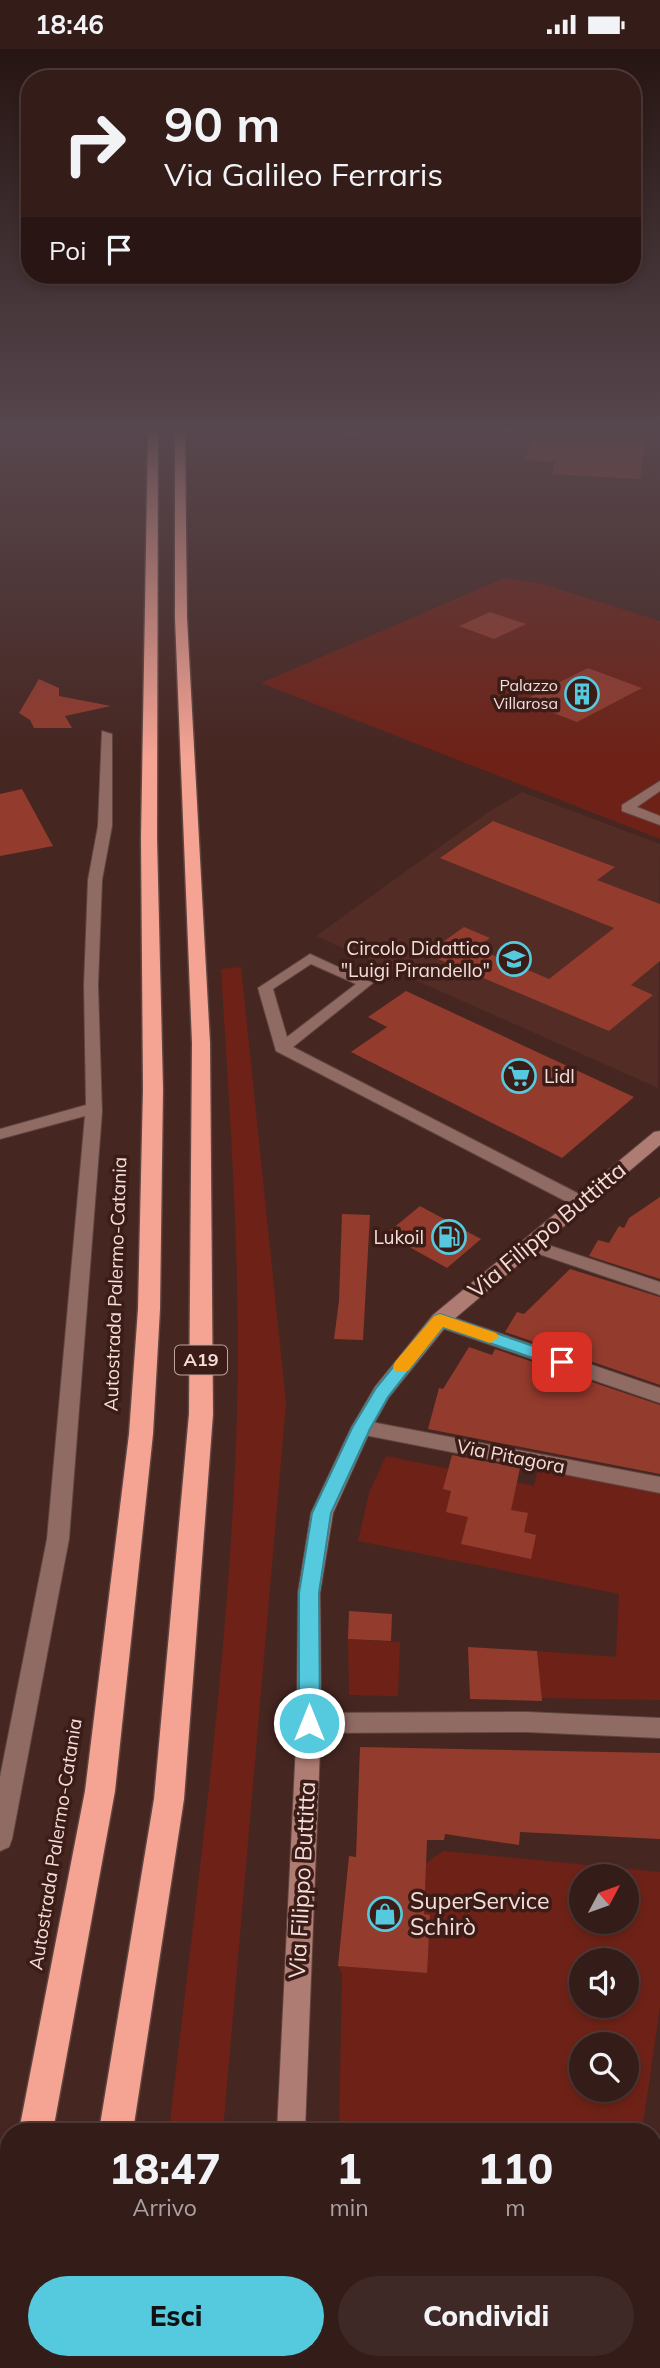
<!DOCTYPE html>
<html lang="it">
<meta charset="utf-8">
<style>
body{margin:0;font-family:Mulish,sans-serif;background:#3f2926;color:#f1f3f6;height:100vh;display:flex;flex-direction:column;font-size:26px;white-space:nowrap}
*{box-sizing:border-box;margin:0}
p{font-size:23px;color:#a9a1a2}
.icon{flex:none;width:38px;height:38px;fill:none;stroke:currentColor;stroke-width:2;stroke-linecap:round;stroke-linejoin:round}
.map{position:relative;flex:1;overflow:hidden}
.side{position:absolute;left:0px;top:2074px;width:662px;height:247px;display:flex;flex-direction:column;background:#341c19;border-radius:28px 28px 0 0;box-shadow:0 4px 10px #0003,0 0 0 2px #4e3a38}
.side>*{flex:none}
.hud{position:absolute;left:21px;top:21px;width:620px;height:214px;border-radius:28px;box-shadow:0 4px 10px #0003,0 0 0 2px #4e3a38;background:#341c19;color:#f1f3f6;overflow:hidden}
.needle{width:46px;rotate:49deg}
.buttons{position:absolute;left:569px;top:1815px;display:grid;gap:14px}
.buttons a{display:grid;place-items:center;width:70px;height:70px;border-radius:50%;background:#341c19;box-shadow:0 4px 10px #0003,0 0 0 2px #4e3a38;font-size:35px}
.pin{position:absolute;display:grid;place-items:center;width:60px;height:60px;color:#fff;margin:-30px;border-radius:14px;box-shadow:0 4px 10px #0006}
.me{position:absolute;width:77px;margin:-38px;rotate:0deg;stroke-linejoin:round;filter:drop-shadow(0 0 5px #0008)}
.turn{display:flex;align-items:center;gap:24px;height:147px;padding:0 28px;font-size:32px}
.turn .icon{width:91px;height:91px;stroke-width:2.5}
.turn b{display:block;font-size:49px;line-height:60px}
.then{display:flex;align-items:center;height:66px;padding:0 28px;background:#0003;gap:14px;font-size:26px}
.eta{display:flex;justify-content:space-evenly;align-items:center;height:119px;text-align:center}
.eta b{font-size:42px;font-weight:800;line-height:49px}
.button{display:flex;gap:14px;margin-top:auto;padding:14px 28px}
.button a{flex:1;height:80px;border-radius:42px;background:#55cadf;color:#111;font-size:28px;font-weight:800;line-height:80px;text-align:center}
.button a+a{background:#3f2926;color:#f1f3f6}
.status{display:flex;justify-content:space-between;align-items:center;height:49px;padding:0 35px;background:#341c19;direction:ltr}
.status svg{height:19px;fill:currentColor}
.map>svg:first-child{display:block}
.built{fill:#532c25}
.green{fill:#6e2217;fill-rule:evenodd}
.building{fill:#933b2d}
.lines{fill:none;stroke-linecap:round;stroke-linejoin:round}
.service-casing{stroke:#5f443f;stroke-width:2}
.minor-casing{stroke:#5f443f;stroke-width:2}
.secondary-casing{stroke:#5f443f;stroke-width:2}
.motorway-casing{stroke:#5f443f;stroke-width:3}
.service{fill:#906b64;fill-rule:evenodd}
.minor{fill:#906b64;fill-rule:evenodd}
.secondary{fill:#ae7c72;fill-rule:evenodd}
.motorway{fill:#f5a393;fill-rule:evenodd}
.route{fill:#55cadf;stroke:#378391;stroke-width:2}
.slow{fill:#f59e0b}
.labels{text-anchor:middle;stroke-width:7;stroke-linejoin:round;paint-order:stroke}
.far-poi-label{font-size:16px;fill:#f3deda;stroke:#3b1c17;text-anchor:end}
.shield{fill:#3b1c17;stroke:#bca4a0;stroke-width:2}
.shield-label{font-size:18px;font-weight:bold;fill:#f3deda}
.poi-label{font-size:19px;fill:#f3deda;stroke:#3b1c17;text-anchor:end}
.street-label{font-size:19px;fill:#f3deda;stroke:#3b1c17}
.near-street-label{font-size:23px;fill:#f3deda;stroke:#3b1c17}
.near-poi-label{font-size:23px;fill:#f3deda;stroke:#3b1c17;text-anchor:start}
</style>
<div class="status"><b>18:46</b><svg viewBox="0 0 49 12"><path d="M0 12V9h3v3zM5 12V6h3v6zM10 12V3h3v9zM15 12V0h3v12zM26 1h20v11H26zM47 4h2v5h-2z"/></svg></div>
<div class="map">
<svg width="660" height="2319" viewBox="0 0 660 2319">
<rect width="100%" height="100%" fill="#462621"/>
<path class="built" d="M522 743 660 795 658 1039 316 887 487 764Z"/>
<path class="green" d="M504 529 543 535 660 572V790L261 634Z
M241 918 286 1354 223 2082H169C196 1844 230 1605 237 1365 241 1217 230 1068 221 920Z
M386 1407 534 1437 538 1420 660 1444V1651L541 1649 537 1602 616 1608 619 1545 358 1492 369 1444Z
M348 1590 400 1593 398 1647 349 1646Z
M443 1802 660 1823V1958L642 2082H339L342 1925 338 1917 426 1924 430 1866 424 1865 426 1814ZM581 1827H626V1872H581ZM581 1911H626V1956H581ZM581 1995H626V2040H581Z
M134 2312H204L203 2319H133Z
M335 2312H607L605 2319H335Z"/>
<path class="building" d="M534 383H647L640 430 552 425 555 413 525 411Z
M490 563 526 575 494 590 459 577Z
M588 619 642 639 577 673 522 652Z
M39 630 59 639V647L111 657 65 667 72 679H34L30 671 19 664Z
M22 740 53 797 0 807V745Z
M493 772 615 818 597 831 660 855V912L631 936 653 946 609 982 426 905 464 878 490 889 476 899 549 930 614 879 440 809Z
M406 942 634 1048 562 1109 351 1003 387 978 368 968Z
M660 1148V1230L589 1207 598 1191 609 1194 619 1177 624 1179 629 1169Z
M420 1157 481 1190 447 1219 386 1185Z
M342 1165 370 1166 363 1291 334 1290 339 1252Z
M570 1220 660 1248V1336L505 1283 517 1263 524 1265Z
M469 1298 492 1306 495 1300 660 1356V1425L428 1380 439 1339 443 1340Z
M452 1406 520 1419 511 1461 528 1464 524 1483 536 1486 531 1510 461 1495 468 1468 446 1463 451 1442 443 1440Z
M349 1562 392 1565 391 1592 348 1590Z
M468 1598 537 1602 542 1652 470 1650Z
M360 1698 660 1704V1790L520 1783 519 1796 445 1785 444 1791H427L424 1865 430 1866 427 1924 338 1917 349 1807 356 1808Z"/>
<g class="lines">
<g class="service-casing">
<path id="service" d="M660 732V742L637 758 660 767V776L622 762V756Z
M310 905 373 934 293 998 587 1149 590 1153 587 1157H575L276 1002 258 939ZM311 915 356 935 287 988 273 940Z
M660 2151V2229L653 2232V2154Z
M653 2308V2319H623L624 2312H653Z"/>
</g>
<g class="minor-casing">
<path id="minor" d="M342 383H360L356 386Z
M102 682 112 685V777L102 831 98 936 102 1063 69 1490 12 1790 9 1798 0 1802V1728L47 1490 85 1067 0 1090V1080L86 1056 84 936 88 831 98 777Z
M530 1190 660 1233V1246L524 1200 521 1196 524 1192Z
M440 1264 660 1339V1354L433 1276 431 1271 433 1266Z
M361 1371 660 1428V1444L354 1384 351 1379 354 1374Z
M527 1663 660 1669V1689L527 1683 309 1684 301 1681 297 1674 301 1667 309 1664Z"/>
</g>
<g class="secondary-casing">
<path id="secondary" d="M660 1082V1096L447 1276 389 1348 371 1380 333 1464 320 1544 321 1674 305 2082H277L297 1674 298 1544 311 1464 351 1379 375 1338 433 1266 654 1083Z
M266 2312H296V2319H266Z"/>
</g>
<g class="motorway-casing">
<path id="motorway" d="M148 383H158L157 789 163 1040 160 1260 153 1385 115 1742 53 2082H19L85 1742 129 1385 138 1260 143 1040 141 789Z
M175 383H185L187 569 210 994 213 1365 184 1750 133 2082H99L154 1750 189 1365 192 994 175 569Z
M9 2205V2281L0 2284V2209Z
M61 2312H98L97 2319H59Z"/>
</g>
<use href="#service" class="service"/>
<use href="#minor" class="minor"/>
<use href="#secondary" class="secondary"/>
<use href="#motorway" class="motorway"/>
</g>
<linearGradient id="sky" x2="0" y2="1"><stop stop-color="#261512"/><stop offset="0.54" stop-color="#57474e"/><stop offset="1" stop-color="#57474e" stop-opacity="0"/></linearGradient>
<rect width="660" height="707" fill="url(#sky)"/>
<path class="route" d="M440 1265 568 1309 571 1313 562 1319 443 1278 388 1348 370 1380 331 1464 319 1544 320 1674 317 1681 309 1684 302 1681 299 1674V1544L312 1464 352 1379 376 1339 434 1267Z"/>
<path class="slow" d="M440 1265 496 1284 499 1288 490 1294 443 1278 408 1322H395L393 1318 395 1313 434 1267Z"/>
<defs>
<g id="building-ring" transform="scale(1.75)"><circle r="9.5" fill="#3b1c17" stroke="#55cadf" stroke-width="1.5"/><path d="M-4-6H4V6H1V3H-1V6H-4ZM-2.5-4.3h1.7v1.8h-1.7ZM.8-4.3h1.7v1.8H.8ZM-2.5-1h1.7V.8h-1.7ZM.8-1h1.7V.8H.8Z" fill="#55cadf"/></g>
<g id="school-ring" transform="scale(1.75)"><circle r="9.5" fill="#3b1c17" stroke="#55cadf" stroke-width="1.5"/><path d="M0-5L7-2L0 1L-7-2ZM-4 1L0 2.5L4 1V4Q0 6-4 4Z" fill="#55cadf"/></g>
<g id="supermarket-ring" transform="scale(1.75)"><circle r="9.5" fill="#3b1c17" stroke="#55cadf" stroke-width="1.5"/><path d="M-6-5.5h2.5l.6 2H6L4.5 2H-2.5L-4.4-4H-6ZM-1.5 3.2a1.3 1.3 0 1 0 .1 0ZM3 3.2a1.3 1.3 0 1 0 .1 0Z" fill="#55cadf"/></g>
<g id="fuel-ring" transform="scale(1.75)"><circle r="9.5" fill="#3b1c17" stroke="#55cadf" stroke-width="1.5"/><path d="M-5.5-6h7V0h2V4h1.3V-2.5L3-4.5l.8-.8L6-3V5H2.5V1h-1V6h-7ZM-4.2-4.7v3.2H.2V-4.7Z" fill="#55cadf"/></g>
<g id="shop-ring" transform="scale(1.75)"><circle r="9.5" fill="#3b1c17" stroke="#55cadf" stroke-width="1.5"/><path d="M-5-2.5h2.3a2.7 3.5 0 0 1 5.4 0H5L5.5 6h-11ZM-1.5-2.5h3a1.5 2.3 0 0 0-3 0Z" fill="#55cadf"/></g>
</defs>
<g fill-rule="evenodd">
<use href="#building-ring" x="582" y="645"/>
<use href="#school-ring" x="514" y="910"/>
<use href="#supermarket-ring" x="519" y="1027"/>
<use href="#fuel-ring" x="449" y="1188"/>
<use href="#shop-ring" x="385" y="1865"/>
</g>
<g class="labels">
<g class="far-poi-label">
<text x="558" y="642">Palazzo<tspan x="558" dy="18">Villarosa</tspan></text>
</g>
<rect class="shield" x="175" y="1296.5" width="52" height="29" rx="5"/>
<g class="shield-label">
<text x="201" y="1317">A19</text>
</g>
<g class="poi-label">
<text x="490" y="906">Circolo Didattico<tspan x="490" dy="22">"Luigi Pirandello"</tspan></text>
<text x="544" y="1034" text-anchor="start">Lidl</text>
<text x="424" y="1195">Lukoil</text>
</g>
<g class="street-label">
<text transform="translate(115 1235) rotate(-88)" y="7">Autostrada Palermo-Catania</text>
<text transform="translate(511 1407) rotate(11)" y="7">Via Pitagora</text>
<text transform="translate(55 1795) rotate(-81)" y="7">Autostrada Palermo-Catania</text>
</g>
<g class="near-street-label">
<text transform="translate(547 1181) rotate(-40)" y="8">Via Filippo Buttitta</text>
<text transform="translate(302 1831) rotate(-87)" y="8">Via Filippo Buttitta</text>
</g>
<g class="near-poi-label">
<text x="410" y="1860">SuperService<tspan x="410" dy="26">Schirò</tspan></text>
</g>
</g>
</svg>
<div class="buttons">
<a><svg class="needle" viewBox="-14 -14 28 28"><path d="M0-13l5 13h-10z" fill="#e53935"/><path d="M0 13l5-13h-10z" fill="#a9a1a2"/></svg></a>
<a><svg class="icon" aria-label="sound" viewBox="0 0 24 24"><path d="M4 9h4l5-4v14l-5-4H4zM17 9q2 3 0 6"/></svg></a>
<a><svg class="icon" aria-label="search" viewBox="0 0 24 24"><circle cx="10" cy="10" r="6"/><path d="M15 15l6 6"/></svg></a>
</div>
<div class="pin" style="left:562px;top:1313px;background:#d93025"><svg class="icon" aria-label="arrive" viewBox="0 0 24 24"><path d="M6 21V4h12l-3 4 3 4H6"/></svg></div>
<svg class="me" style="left:309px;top:1674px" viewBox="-20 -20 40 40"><circle r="17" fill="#55cadf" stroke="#fff" stroke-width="3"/><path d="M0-11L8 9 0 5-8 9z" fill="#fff"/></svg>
<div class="hud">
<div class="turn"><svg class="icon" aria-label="right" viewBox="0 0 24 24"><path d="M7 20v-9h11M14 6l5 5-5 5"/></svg><div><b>90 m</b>Via Galileo Ferraris</div></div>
<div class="then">Poi<svg class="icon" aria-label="arrive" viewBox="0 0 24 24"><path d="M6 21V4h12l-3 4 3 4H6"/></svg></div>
</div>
<section class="side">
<div class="eta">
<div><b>18:47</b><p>Arrivo</p></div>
<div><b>1</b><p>min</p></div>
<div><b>110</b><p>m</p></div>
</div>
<div class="button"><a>Esci</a><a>Condividi</a></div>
</section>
</div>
